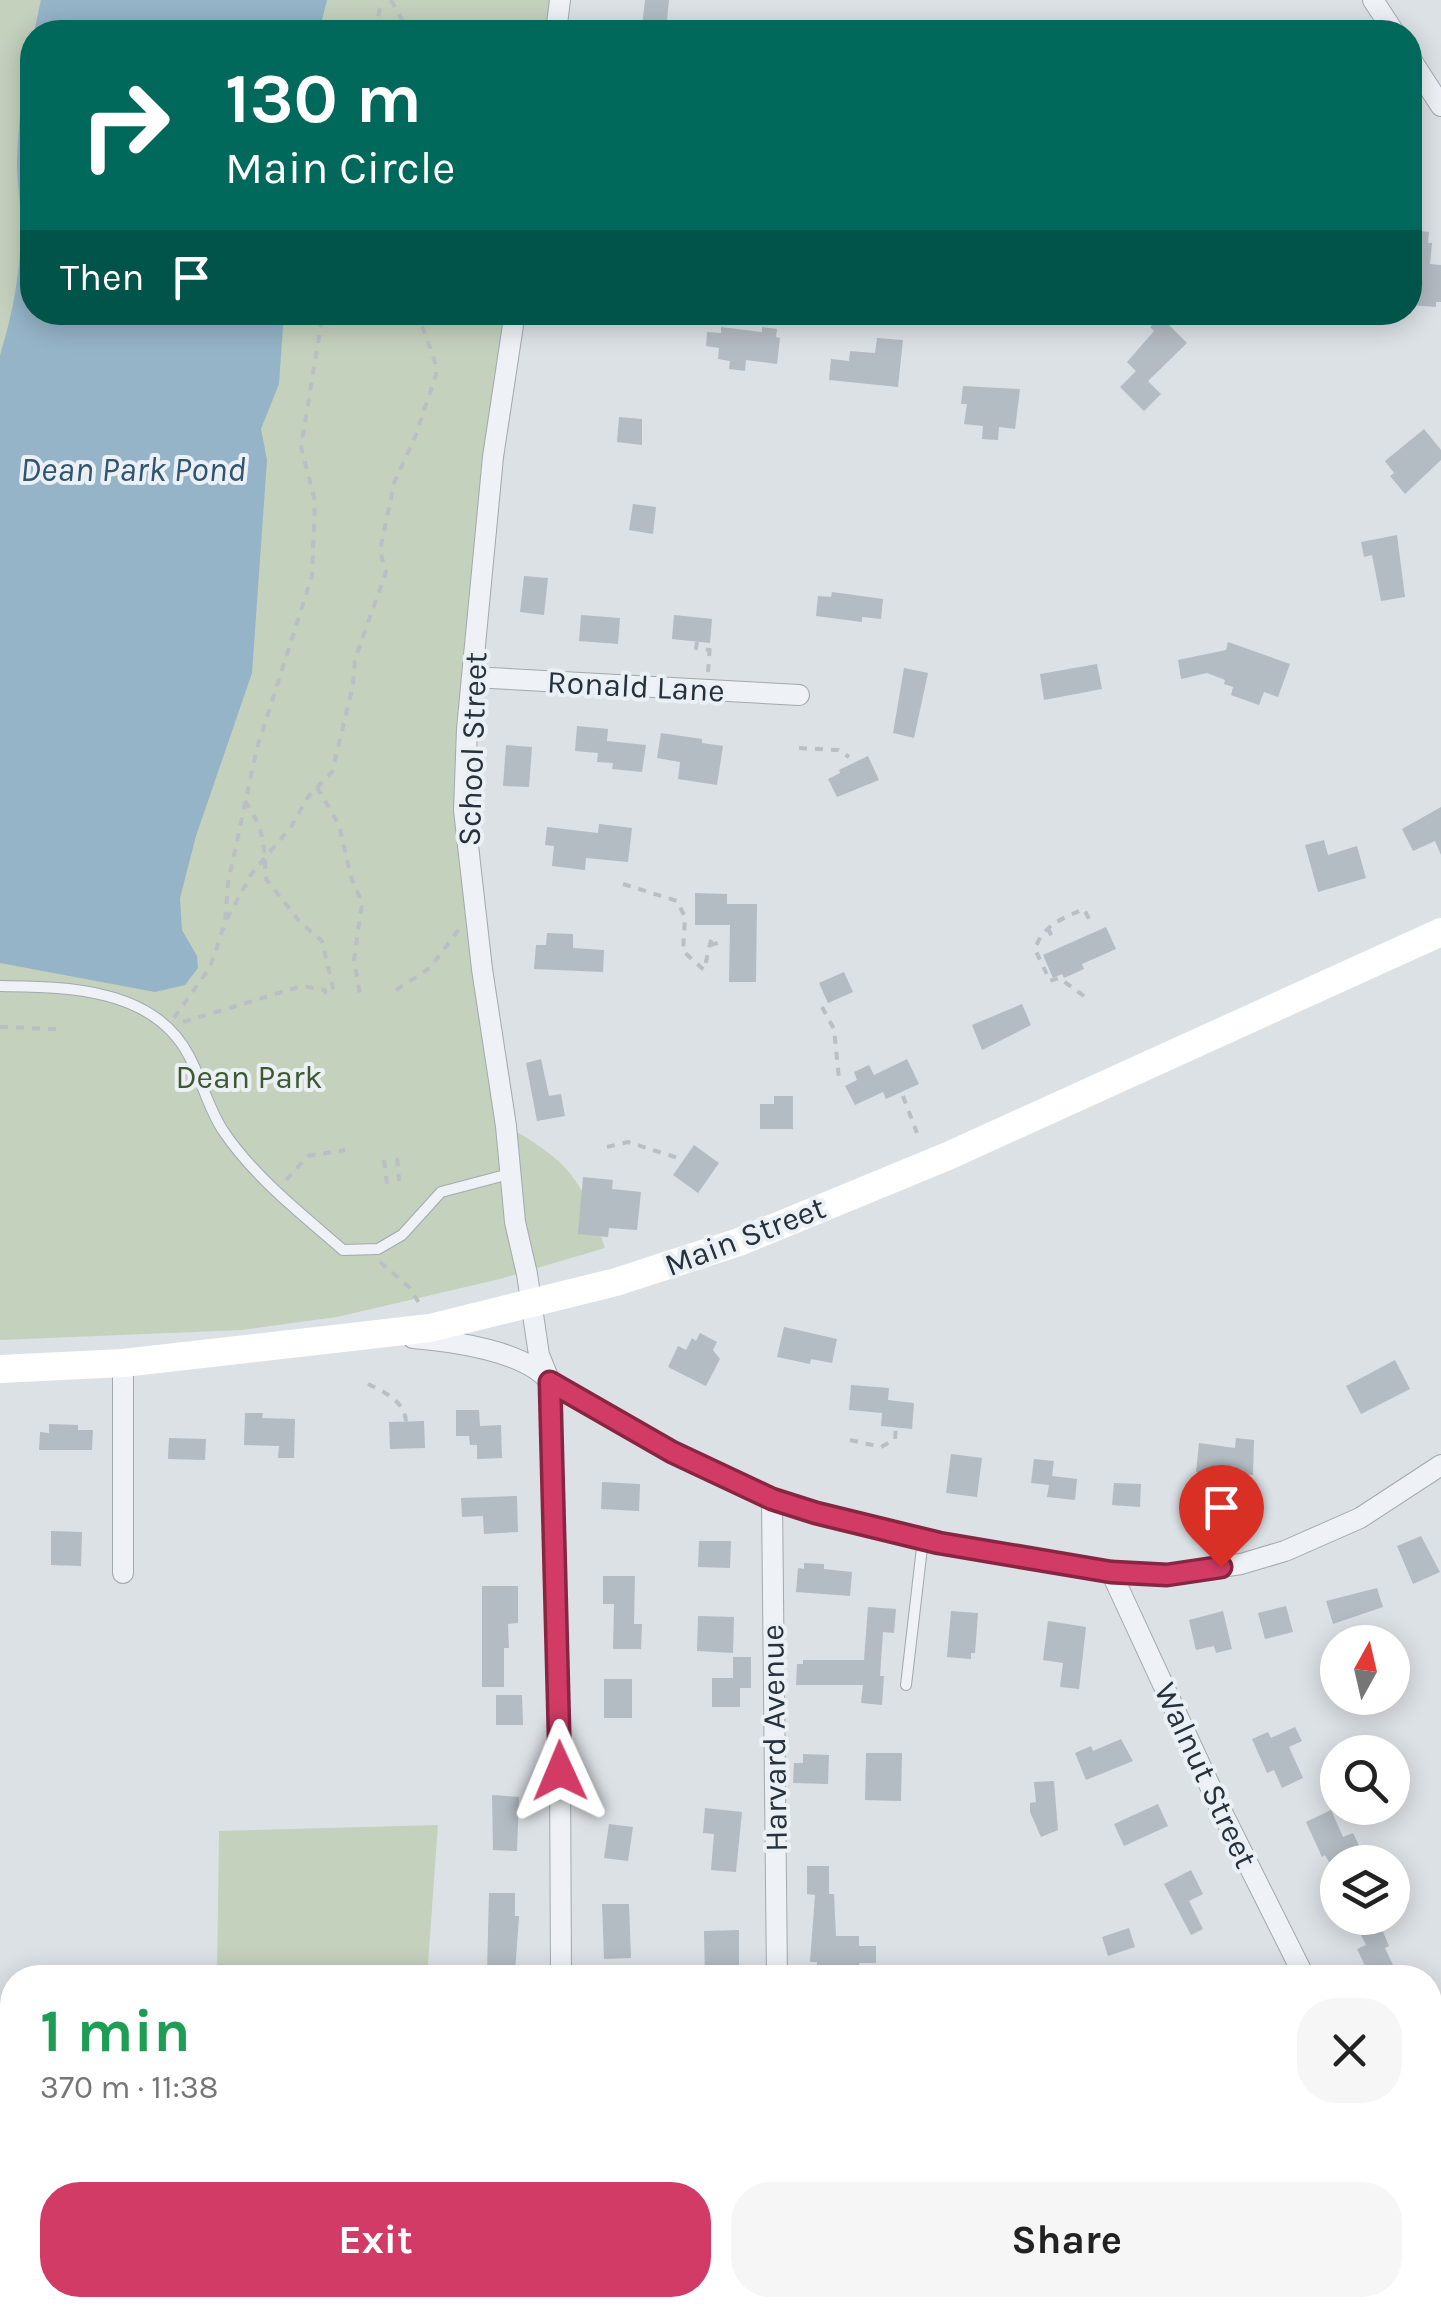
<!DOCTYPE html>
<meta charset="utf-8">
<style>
body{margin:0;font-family:Karla,sans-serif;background:#f6f6f6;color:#222;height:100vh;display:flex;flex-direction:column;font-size:38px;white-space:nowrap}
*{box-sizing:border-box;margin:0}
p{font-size:32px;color:#767676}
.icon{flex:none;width:55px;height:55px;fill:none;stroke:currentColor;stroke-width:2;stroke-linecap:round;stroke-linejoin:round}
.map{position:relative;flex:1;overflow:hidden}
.drawer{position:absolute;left:0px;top:1965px;width:1442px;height:352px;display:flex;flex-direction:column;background:#fff;border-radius:40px 40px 0 0;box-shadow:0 5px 25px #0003}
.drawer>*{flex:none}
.hud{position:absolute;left:20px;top:20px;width:1402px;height:305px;border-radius:40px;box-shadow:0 5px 25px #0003;background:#00695c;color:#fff;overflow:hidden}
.needle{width:65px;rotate:8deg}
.fabs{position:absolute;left:1320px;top:1625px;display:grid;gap:20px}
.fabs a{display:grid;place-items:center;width:90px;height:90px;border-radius:50%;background:#fff;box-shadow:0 5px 25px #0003;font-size:50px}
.pin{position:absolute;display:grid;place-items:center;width:85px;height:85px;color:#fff;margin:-102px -42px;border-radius:50% 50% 50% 0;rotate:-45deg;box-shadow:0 0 10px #0007}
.pin .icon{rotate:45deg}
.me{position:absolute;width:110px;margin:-55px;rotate:359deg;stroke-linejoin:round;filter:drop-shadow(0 0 8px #0008)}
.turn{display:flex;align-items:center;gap:35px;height:210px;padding:0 40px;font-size:45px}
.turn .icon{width:130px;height:130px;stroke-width:2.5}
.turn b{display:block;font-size:70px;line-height:85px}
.then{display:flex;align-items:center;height:95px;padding:0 40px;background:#0003;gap:20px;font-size:38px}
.round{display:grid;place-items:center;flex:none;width:105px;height:105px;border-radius:40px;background:#f6f6f6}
.headline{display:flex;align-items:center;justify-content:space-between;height:170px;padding:0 40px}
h1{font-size:60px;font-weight:700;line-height:75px;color:#1e9e55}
.button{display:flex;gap:20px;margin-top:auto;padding:20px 40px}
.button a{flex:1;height:115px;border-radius:40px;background:#d13b65;color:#fff;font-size:40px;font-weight:700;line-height:115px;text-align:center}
.button a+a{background:#f6f6f6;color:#222}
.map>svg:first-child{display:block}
.green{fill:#c4d1bd}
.water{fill:#95b4c8}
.building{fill:#b3bbc3}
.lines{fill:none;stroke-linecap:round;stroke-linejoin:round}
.service-casing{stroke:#a1a9b0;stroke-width:12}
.minor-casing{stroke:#a1a9b0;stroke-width:22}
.path{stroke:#babfc5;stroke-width:4;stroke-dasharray:8 8;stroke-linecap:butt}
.service{stroke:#eef1f5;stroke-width:10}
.minor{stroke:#eef1f5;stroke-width:20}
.secondary{stroke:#fff;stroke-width:28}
.route-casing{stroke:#882642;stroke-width:25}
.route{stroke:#d13b65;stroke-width:18}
.labels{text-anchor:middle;stroke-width:8;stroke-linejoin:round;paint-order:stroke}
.street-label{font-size:32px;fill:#25313d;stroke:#ebf0f4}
.park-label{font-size:32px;fill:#3e5932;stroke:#ebf0f4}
.water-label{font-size:35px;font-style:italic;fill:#2f5572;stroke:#ebf0f4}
</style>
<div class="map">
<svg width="1441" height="2317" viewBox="0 0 1441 2317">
<rect width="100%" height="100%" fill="#dce1e6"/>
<path class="green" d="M0 0H555L551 32H32V312L510 313 460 723 506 1126C569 1161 583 1180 605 1248L500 1279 337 1317 242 1330 0 1340Z
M438 1825 427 1977H217L219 1831Z
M213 2305H529L530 2317H213Z"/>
<path class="water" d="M41 0H327L319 32H34Z
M32 39V312L284 313 279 384 261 429 267 460 252 673 196 836 180 898 182 930 197 956 198 968 185 985 155 992 0 963V355C13 313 21 270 21 225 21 204 17 184 17 163 18 121 24 80 32 39Z"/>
<path class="building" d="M645 0H669L666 29 642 27Z
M1410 230 1429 232 1428 243H1432L1430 264 1441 265V302H1436V307L1410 305Z
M1161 317 1187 343 1148 381 1161 394 1144 411 1120 387 1136 371 1127 362 1154 331 1150 327Z
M721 327 762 332V327L777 329 776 337 780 338 777 364 746 360 745 371 729 369 730 361 718 359 719 348 706 346 707 332 721 333Z
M877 338 903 340 898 387 829 380 831 359 849 361 850 351 875 353Z
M963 386 1020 389 1015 429 999 427 998 440 982 439 983 426 964 424 967 404H961Z
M619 417 642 419V445L617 442Z
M1424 429 1441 450V460L1405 494 1390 476 1394 473 1385 461Z
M633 504 656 507 653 534 629 530Z
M1397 535 1405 597 1381 601 1372 555 1364 557 1361 542Z
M524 576 548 578 544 615 520 612Z
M832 592 883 599 881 619 862 617V622L816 616 818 596 831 597Z
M581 615 620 618 618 644 579 641Z
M674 615 712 619 710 643 672 639Z
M1228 642 1290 664 1278 697 1264 692 1259 705 1231 695 1233 687 1224 684 1225 680 1207 673 1181 679 1178 660 1226 650Z
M1097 664 1102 689 1044 700 1040 674Z
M904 668 928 673 914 738 893 733Z
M577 726 608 729 607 741 646 745 642 772 612 769 613 763 597 762 598 753 575 751Z
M661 733 702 739V743L723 746 717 785 678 779 680 762 657 758Z
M506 745 532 747 529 787 503 786Z
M868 756 879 780 837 797 828 779 840 773 839 770Z
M1441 807V855L1435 841 1413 851 1402 829Z
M599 824 632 828 628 862 586 858 585 870 552 866 554 846 545 845 547 827 598 833Z
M1324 840 1328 855 1357 846 1366 878 1318 892 1305 845Z
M695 893 727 894V904H757L756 982H729L730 925H695Z
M1106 927 1116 949 1082 964 1084 969 1064 978 1062 974 1053 978 1043 955Z
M547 933 573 934V948L604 950 603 972 534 969 536 945H546Z
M844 972 853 992 828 1003 819 983Z
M1022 1004 1031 1025 982 1050 972 1025Z
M541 1059 549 1096 561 1094 565 1116 537 1121 526 1063Z
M907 1059 919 1084 886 1099 883 1092 855 1105 845 1086 857 1080 854 1072 869 1065 874 1075Z
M774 1096H793V1129H760V1104H774Z
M694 1145 719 1163 698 1193 673 1175Z
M583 1177 613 1180 612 1189 641 1192 637 1230 609 1228 608 1237 578 1234Z
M784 1327 837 1339 832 1363 811 1359 810 1364 777 1357Z
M700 1333 717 1342 713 1350 720 1359 706 1386 668 1367 678 1346 686 1350 692 1338 696 1341Z
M1395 1360 1410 1389 1361 1414 1346 1386Z
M851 1385 889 1388 888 1400 914 1403 912 1429 881 1426 882 1413 849 1410Z
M456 1410H479L480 1426 501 1425 502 1458 477 1459V1445H470L469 1436H456Z
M245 1413H263L262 1418 295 1419 294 1458H278L279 1446 244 1445Z
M424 1421 425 1448 390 1449 389 1422Z
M49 1424 78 1425V1430H93L92 1450H39L40 1432 49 1433Z
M169 1438 206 1439 205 1460 168 1459Z
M1236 1438 1254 1440 1253 1475 1196 1472 1199 1443 1235 1448Z
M951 1454 982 1458 977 1497 946 1493Z
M1034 1459 1054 1461 1052 1476 1077 1479 1075 1500 1047 1497 1049 1485 1031 1483Z
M602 1482 640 1484 639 1511 601 1509Z
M1114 1483 1141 1484 1140 1507 1112 1505Z
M517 1496 518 1532 484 1534 483 1516 462 1517 461 1498Z
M51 1531 82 1532 81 1566 51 1565Z
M1421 1536 1440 1572 1413 1584 1397 1546Z
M699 1541H731L730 1568 698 1567Z
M804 1563 824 1564V1569L852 1572 850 1596 796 1592 798 1568 804 1569Z
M603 1576H635L634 1624H642L641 1649H613L614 1604H603Z
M482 1586H518V1623L508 1624 509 1648H504V1687H482Z
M1377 1588 1383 1607 1333 1624 1326 1601Z
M1286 1606 1293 1632 1265 1639 1258 1613Z
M868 1607 896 1609 894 1633 883 1632 880 1676H884L882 1705 861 1703 863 1685H796L797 1664H803V1660H864Z
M951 1611 978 1613 975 1653H971V1659L947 1657Z
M1223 1611 1232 1649 1216 1653 1214 1646 1196 1650 1189 1620Z
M698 1616 734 1617 733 1653 697 1651Z
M1048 1621 1086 1627 1079 1689 1060 1687 1063 1663 1043 1660Z
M733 1657H751V1688H740V1707H712V1678H733Z
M604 1679H632V1718H604Z
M496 1695H522L523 1725H496Z
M1295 1727 1302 1741 1289 1747 1303 1778 1282 1788 1274 1770 1267 1773 1252 1739 1268 1732 1271 1738Z
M1121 1739 1133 1761 1086 1780 1075 1753 1091 1746 1093 1751Z
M866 1753H902L901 1801 865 1800Z
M803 1754 829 1755 828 1784 793 1783 794 1763H803Z
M1054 1781 1058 1830 1041 1837 1030 1812V1803L1036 1802 1034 1782Z
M492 1795 519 1797 517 1851 493 1850Z
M1158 1804 1168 1826 1124 1846 1114 1824Z
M705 1808 742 1812 736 1872 711 1870 714 1834 703 1833Z
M1331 1810 1343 1837 1353 1833 1364 1856 1349 1862H1329L1325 1855 1322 1857 1306 1822Z
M609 1824 633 1827 628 1861 604 1858Z
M807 1866H829V1894H834L836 1936H859V1946H876V1963H859V1968L817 1967V1962H810L815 1895 807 1894Z
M1191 1870 1203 1894 1189 1901 1203 1929 1191 1935 1164 1884Z
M489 1893H515V1916H519L515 1973H487Z
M602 1904H629L631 1958 604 1959Z
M1379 1922 1389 1946 1385 1948 1393 1965 1370 1976 1357 1949 1366 1945 1359 1931Z
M1129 1928 1135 1947 1108 1956 1102 1937Z
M739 1930V1978H705L704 1931Z"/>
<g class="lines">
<g class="service-casing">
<path id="service" d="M0 986C68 987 154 988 189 1056 202 1080 208 1109 224 1132 255 1178 302 1214 343 1250L378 1249 402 1235 441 1192 509 1174
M906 1685 923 1539"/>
</g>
<g class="minor-casing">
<path id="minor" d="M1373 0 1394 32
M556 32 560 0
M1410 58 1441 106
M515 312 493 457 467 729 464 810 482 969 506 1126 515 1222 527 1274 539 1355 550 1382 673 1453 772 1499 816 1513 939 1543 1111 1572 1167 1575 1241 1564 1285 1551 1360 1518 1441 1465
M472 677 799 695
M413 1338C452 1341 526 1351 550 1382L560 1766 561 1978
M123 1363V1573
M772 1499 777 1978
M1111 1572 1221 1810 1305 1978
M1430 2221 1441 2241
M568 2305V2317
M783 2305V2317"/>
</g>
<path class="path" d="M391 0 409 32
M376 32 381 0
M697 642 696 648 710 650
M708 672 710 644
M799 748 838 750 849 757
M317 787 339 825 351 877 362 903 354 960 360 994
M245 801C265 830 264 846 266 879L300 922 322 941 335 997
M623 884 677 901 685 917 683 951 704 970 712 936
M227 919 252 873 291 827 308 797 332 772 353 685 355 659 386 572 380 551 394 483 415 437 436 375 435 362 417 312
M1048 928 1054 942
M710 945 722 942
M396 990 430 968 459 929
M1084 996 1059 978 1050 981 1035 949C1043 925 1063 918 1084 909L1091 923
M822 1007 834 1029 839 1079
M174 1018 210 967 225 923 228 883 257 748 312 576 315 501 301 447 323 312
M183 1022 302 986 325 990V998
M0 1027 56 1029
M903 1096 917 1133
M607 1147 628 1142 681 1159
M397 1158 399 1181
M384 1160 387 1184
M286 1180 308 1156 345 1150
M380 1262 409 1287 421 1306
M368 1384C384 1392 405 1401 406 1422
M850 1440 881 1447 895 1439 896 1427"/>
<use href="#service" class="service"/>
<use href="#minor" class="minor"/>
<path class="secondary" d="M0 1369 123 1363 430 1328 616 1282 739 1242 948 1156 1441 932"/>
</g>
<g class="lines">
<g class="route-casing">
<path id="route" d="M560 1771 550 1382 672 1452 772 1499 816 1513 939 1543 1111 1572 1167 1575 1221 1567"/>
</g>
<use href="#route" class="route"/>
</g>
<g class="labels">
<g class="street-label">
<text transform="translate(636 686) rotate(3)" y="11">Ronald Lane</text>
<text transform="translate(472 749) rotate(-88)" y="11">School Street</text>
<text transform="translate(745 1236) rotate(-21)" y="11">Main Street</text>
<text transform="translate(774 1738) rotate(-91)" y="11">Harvard Avenue</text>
<text transform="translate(1206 1775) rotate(65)" y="11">Walnut Street</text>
</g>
<g class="park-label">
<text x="249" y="1088">Dean Park</text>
</g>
<g class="water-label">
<text x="133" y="481">Dean Park Pond</text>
</g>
</g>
</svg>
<div class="fabs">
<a><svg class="needle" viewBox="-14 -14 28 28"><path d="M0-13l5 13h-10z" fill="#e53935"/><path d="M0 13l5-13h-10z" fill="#767676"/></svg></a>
<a><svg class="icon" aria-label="search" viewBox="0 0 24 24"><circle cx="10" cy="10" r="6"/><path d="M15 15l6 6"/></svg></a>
<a><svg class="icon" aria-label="layers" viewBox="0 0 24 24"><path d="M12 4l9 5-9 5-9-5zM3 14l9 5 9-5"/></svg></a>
</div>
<div class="pin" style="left:1221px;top:1567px;background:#d93025"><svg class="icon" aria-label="arrive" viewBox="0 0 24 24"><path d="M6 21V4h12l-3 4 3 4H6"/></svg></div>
<svg class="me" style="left:560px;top:1771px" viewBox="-20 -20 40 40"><path d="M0-17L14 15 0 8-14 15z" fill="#d13b65" stroke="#fff" stroke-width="4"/></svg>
<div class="hud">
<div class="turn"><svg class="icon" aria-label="right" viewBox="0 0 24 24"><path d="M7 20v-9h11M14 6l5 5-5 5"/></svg><div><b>130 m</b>Main Circle</div></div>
<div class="then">Then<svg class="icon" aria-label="arrive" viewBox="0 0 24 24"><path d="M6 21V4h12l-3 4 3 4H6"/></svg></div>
</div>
<section class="drawer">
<div class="headline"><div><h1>1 min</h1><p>370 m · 11:38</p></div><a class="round"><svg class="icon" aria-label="close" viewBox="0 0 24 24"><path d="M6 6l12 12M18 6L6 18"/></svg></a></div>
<div class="button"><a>Exit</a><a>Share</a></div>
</section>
</div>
